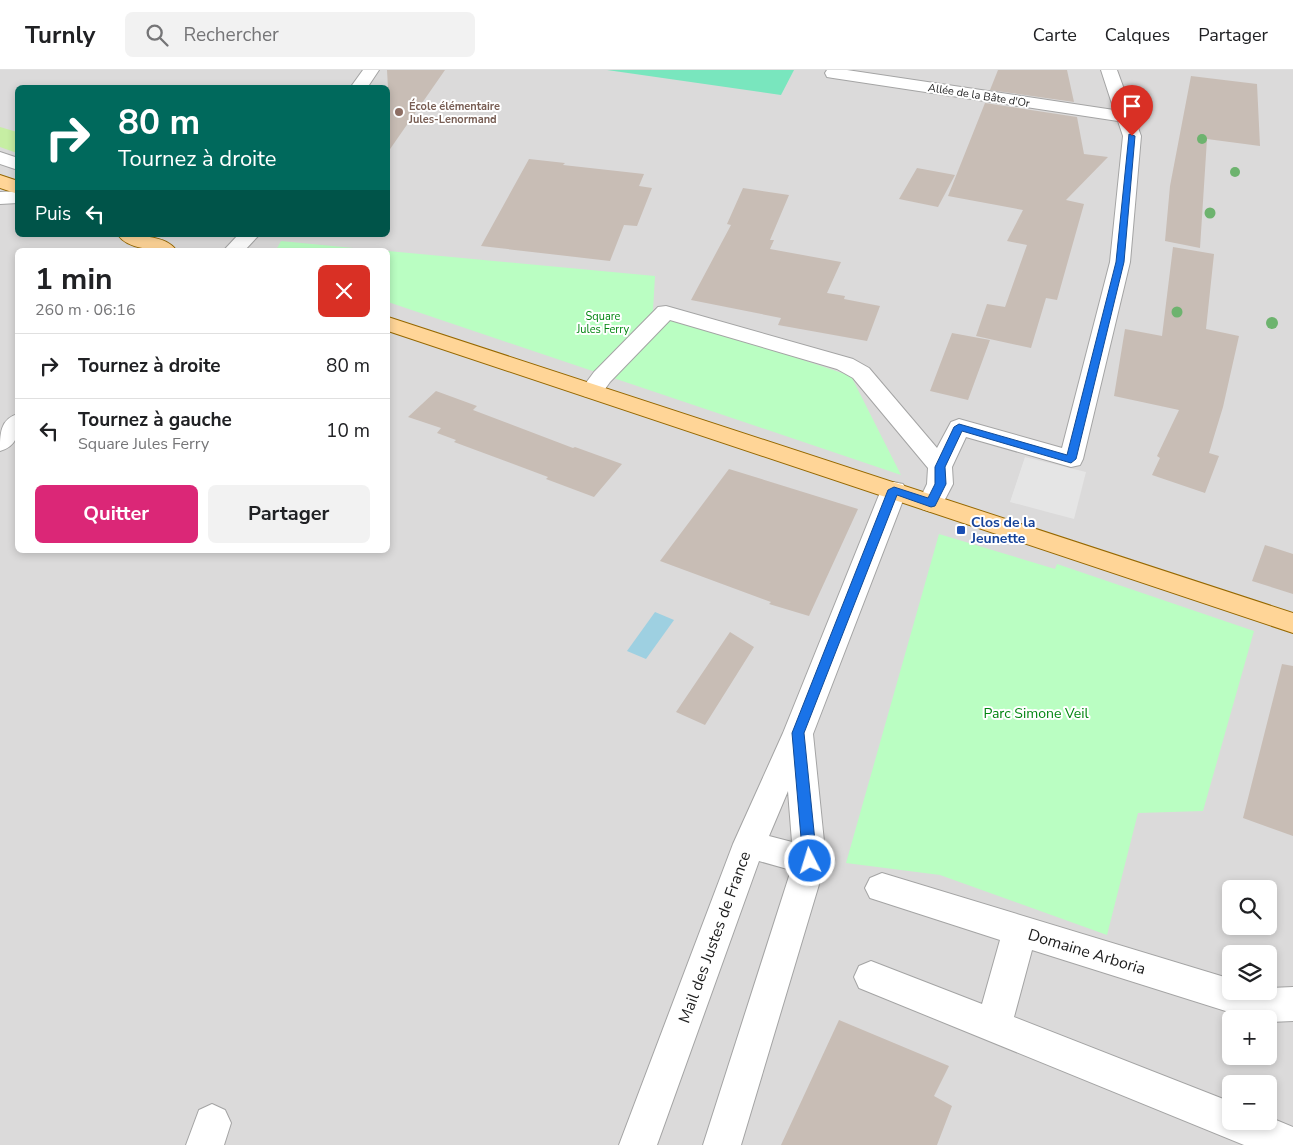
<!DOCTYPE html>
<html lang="fr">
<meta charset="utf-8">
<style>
body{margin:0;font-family:"Nunito Sans",sans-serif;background:#f2f2f2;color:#202124;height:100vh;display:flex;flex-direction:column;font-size:19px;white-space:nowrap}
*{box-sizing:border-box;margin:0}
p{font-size:16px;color:#757577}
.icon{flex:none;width:28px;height:28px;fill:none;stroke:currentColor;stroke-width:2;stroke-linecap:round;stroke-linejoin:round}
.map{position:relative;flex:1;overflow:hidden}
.panel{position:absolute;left:15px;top:178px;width:375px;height:305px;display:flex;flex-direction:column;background:#fff;border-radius:8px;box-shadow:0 2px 8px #0003}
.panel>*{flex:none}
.top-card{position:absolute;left:15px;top:15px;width:375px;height:152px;border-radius:8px;box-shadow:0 2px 8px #0003;background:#00695c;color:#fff;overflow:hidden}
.controls{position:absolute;left:1222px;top:810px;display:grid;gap:10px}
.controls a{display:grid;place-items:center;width:55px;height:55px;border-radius:8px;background:#fff;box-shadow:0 2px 8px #0003;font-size:25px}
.pin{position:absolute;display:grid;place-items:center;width:42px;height:42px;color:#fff;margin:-51px -21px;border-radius:50% 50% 50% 0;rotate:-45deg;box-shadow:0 0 5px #0007}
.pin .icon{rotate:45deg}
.me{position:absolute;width:55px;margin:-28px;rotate:355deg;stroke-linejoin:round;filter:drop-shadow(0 0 4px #0008)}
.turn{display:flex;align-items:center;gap:18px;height:105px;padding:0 20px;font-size:22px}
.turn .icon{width:65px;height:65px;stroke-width:2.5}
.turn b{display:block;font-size:35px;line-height:42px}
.then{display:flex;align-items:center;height:48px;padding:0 20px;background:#0003;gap:10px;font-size:19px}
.round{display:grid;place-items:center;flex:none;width:52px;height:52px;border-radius:8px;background:#f2f2f2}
.overview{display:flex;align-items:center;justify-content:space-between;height:85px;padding:0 20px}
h1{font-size:30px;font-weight:700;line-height:38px}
.primary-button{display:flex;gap:10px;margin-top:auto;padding:10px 20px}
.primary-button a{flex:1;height:58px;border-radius:8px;background:#db2777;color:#fff;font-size:20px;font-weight:700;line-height:58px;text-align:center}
.primary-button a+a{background:#f2f2f2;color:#202124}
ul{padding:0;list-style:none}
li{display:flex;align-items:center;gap:15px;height:65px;padding:0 20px;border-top:1px solid #e0e0e0}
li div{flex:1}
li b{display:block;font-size:19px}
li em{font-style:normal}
header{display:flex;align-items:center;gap:30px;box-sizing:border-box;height:70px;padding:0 25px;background:#fff;border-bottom:1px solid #e0e0e0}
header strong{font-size:24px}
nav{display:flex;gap:28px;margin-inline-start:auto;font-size:18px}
.search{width:350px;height:45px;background:#f2f2f2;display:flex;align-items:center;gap:12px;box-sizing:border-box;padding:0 18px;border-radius:8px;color:#757577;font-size:19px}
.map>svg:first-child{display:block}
.residential{fill:#dbdada;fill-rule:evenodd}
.grass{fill:#c6eea3}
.park{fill:#bafec2}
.pitch{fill:#79e6be}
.parking{fill:#e5e5e5}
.water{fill:#9ed0e1}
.building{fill:#c8bdb5}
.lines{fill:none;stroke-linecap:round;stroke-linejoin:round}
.minor-casing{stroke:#a4a4a4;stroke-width:2}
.major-casing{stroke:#966800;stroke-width:2}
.minor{fill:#fff;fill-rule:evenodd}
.major{fill:#ffd597;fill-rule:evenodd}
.tree{fill:#6db36e}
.route{fill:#1a73e8;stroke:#114b97}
.education-dot{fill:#8d6e63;stroke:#fff;stroke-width:2}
.transit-dot{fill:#1a4fb4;stroke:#fff;stroke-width:2}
.labels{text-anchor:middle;stroke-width:4;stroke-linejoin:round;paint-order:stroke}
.far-street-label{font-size:11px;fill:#1d1d1d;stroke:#fff}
.far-education-label{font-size:11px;font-weight:bold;fill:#785e54;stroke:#fff;text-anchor:start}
.far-park-label{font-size:11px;fill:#028510;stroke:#fff}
.transit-label{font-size:14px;font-weight:bold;fill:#164399;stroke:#fff;text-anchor:start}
.park-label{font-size:14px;fill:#028510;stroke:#fff}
.near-street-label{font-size:16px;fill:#1d1d1d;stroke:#fff}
</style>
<header>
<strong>Turnly</strong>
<div class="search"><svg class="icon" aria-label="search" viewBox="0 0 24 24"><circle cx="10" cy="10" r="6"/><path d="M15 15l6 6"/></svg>Rechercher</div>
<nav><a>Carte</a><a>Calques</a><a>Partager</a></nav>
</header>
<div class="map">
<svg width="1293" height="1075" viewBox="0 0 1293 1075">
<rect width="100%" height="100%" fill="#efebe2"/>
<path class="residential" d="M0 0H1293V1075H0ZM18 18H388V165H18ZM18 180H388V480H18ZM1231 819H1269V856H1231ZM1231 884H1269V921H1231ZM1231 949H1269V986H1231ZM1231 1014H1269V1051H1231Z"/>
<path class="grass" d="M0 57 17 62V83L0 77Z"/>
<path class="park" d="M281 171 374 180H276Z
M388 181 655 206 653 240 851 306 901 405 388 232Z
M939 464 1055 499 1057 494 1254 561 1203 741 1138 743 1107 865 940 805 846 793Z"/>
<path class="pitch" d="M607 0H794L781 25Z"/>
<path class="parking" d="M1025 387 1086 402 1074 449 1010 432Z"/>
<path class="water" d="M655 542 674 550 646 589 627 581Z"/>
<path class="building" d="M387 0H445L388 82V18Z
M998 0H1067L1074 32 990 20Z
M1191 6 1257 14 1260 76 1207 69 1200 178 1165 171 1170 116Z
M985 33 1077 47 1084 84 1108 87 1066 130 1084 134 1057 230 1046 228 1031 278 976 266 987 234 1005 237 1027 175 1007 171 1023 140 948 126Z
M529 89 565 93 563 95 644 104 639 116 652 118 637 156 624 155 610 191 481 176Z
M917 98 955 105 938 137 899 129Z
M743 118 789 125 770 170H774L770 179 841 192 827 223 845 226 844 229 880 236 867 271 778 255 781 248 691 230 731 155 727 154Z
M1173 177 1214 184 1206 259 1239 266 1223 337 1209 383 1219 386 1205 423 1152 405 1160 388 1157 386 1179 340 1114 326 1125 259 1162 266Z
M952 263 990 270 968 330 930 321Z
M436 321 477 336 473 340 573 378 575 377 622 394 594 427 546 409 548 407 454 372 456 370 437 363 441 358 408 347Z
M729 399 858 439 809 546 769 534 771 532 660 491Z
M1265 475 1293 484V524L1252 511Z
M730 562 754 577 705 655 676 642Z
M1282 594 1293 596V766L1243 748Z
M839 950 949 996 934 1026 952 1036 937 1075H781Z"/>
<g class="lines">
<g class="minor-casing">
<path id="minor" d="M363 0H379L367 18H350Z
M827 0H847L1114 40 1101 0H1117L1141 66 1130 192 1083 389 1080 395 1071 397 966 367 952 397 953 414 940 439 931 442 922 439 918 433 927 414 928 398 853 308 837 299 670 250 610 312 600 326 592 328 584 326 580 321 594 302 658 237 666 236 853 289 869 298 937 378 951 352 959 349 1062 378 1110 192 1123 66 1118 51 833 8 827 7 825 3Z
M0 82 18 88V100L0 94Z
M18 121V133L0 134V122Z
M238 165H259L245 180H224Z
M18 344C18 361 20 375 0 381 0 364 0 349 18 344Z
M894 412 903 414 907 420 813 664 826 791 741 1075H703L791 800 759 791 657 1075H619L733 774 783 663 881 420 885 414ZM788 721 792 772 769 766Z
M882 803 1231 909V921H1269V918L1293 917V951L1269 952V949H1251L1032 880 1014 947 1231 1032V1051H1269V1047L1293 1057V1075H1244L859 918 854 907 859 896 871 891 982 934 1000 870 870 828 865 818 870 808Z
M212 1034 225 1040 231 1053 224 1075H186L199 1040Z"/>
</g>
<g class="major-casing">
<path id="major" d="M0 105 18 111V124L0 118Z
M118 165C135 165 166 165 176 180 159 180 129 181 118 165Z
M388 247 1293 543V563L388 261Z"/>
</g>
<use href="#minor" class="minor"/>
<use href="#major" class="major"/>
</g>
<g class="tree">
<circle cx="1202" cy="69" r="5"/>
<circle cx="1235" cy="102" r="5"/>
<circle cx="1210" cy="143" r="5.5"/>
<circle cx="1177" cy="242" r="5.5"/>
<circle cx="1272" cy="253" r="6"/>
</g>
<path class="route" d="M1129 64 1135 66 1124 192 1076 389 1071 393 962 361 945 397 946 414 935 436 931 437 897 425 804 663 817 791 815 795 810 797 805 795 803 791 792 663 888 420 894 417 928 428 935 414V397L954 357 959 354 1067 385 1116 192Z"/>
<circle class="education-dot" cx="399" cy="42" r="5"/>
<rect class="transit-dot" x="956" y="455" width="10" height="10" rx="2.5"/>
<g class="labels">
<g class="far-street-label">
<text transform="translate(979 25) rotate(9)" y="4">Allée de la Bâte d'Or</text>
</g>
<g class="far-education-label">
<text x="409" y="40">École élémentaire<tspan x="409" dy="13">Jules-Lenormand</tspan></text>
</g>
<g class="far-park-label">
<text x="603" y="250">Square<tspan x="603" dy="13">Jules Ferry</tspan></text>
</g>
<g class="transit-label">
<text x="971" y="457">Clos de la<tspan x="971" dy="16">Jeunette</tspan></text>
</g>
<g class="park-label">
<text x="1036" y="648">Parc Simone Veil</text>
</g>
<g class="near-street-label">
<text transform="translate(714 867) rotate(-70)" y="6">Mail des Justes de France</text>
<text transform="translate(1087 881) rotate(17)" y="6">Domaine Arboria</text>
</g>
</g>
</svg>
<div class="controls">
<a><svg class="icon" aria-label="search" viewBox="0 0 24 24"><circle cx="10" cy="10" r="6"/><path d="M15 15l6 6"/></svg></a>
<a><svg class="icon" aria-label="layers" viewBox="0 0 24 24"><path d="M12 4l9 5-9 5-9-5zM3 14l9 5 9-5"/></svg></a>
<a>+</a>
<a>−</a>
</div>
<div class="pin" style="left:1132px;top:66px;background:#d93025"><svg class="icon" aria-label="arrive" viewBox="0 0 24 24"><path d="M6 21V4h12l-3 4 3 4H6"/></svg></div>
<svg class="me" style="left:810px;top:791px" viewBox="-20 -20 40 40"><circle r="17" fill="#1a73e8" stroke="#fff" stroke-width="3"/><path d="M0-11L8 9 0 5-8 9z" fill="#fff"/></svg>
<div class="top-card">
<div class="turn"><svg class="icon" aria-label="right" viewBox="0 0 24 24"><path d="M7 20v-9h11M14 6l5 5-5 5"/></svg><div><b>80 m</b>Tournez à droite</div></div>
<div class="then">Puis<svg class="icon" aria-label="left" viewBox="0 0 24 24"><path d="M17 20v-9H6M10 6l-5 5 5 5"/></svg></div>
</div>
<section class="panel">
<div class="overview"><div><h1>1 min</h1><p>260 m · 06:16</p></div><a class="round" style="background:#d93025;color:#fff"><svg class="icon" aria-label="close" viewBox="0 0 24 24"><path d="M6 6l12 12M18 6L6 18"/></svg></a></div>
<ul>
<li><svg class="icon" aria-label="right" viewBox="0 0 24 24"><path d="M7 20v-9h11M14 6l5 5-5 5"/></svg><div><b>Tournez à droite</b></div><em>80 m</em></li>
<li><svg class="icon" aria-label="left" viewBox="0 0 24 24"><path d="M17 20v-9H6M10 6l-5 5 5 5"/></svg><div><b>Tournez à gauche</b><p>Square Jules Ferry</p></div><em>10 m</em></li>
</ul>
<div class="primary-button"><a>Quitter</a><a>Partager</a></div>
</section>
</div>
